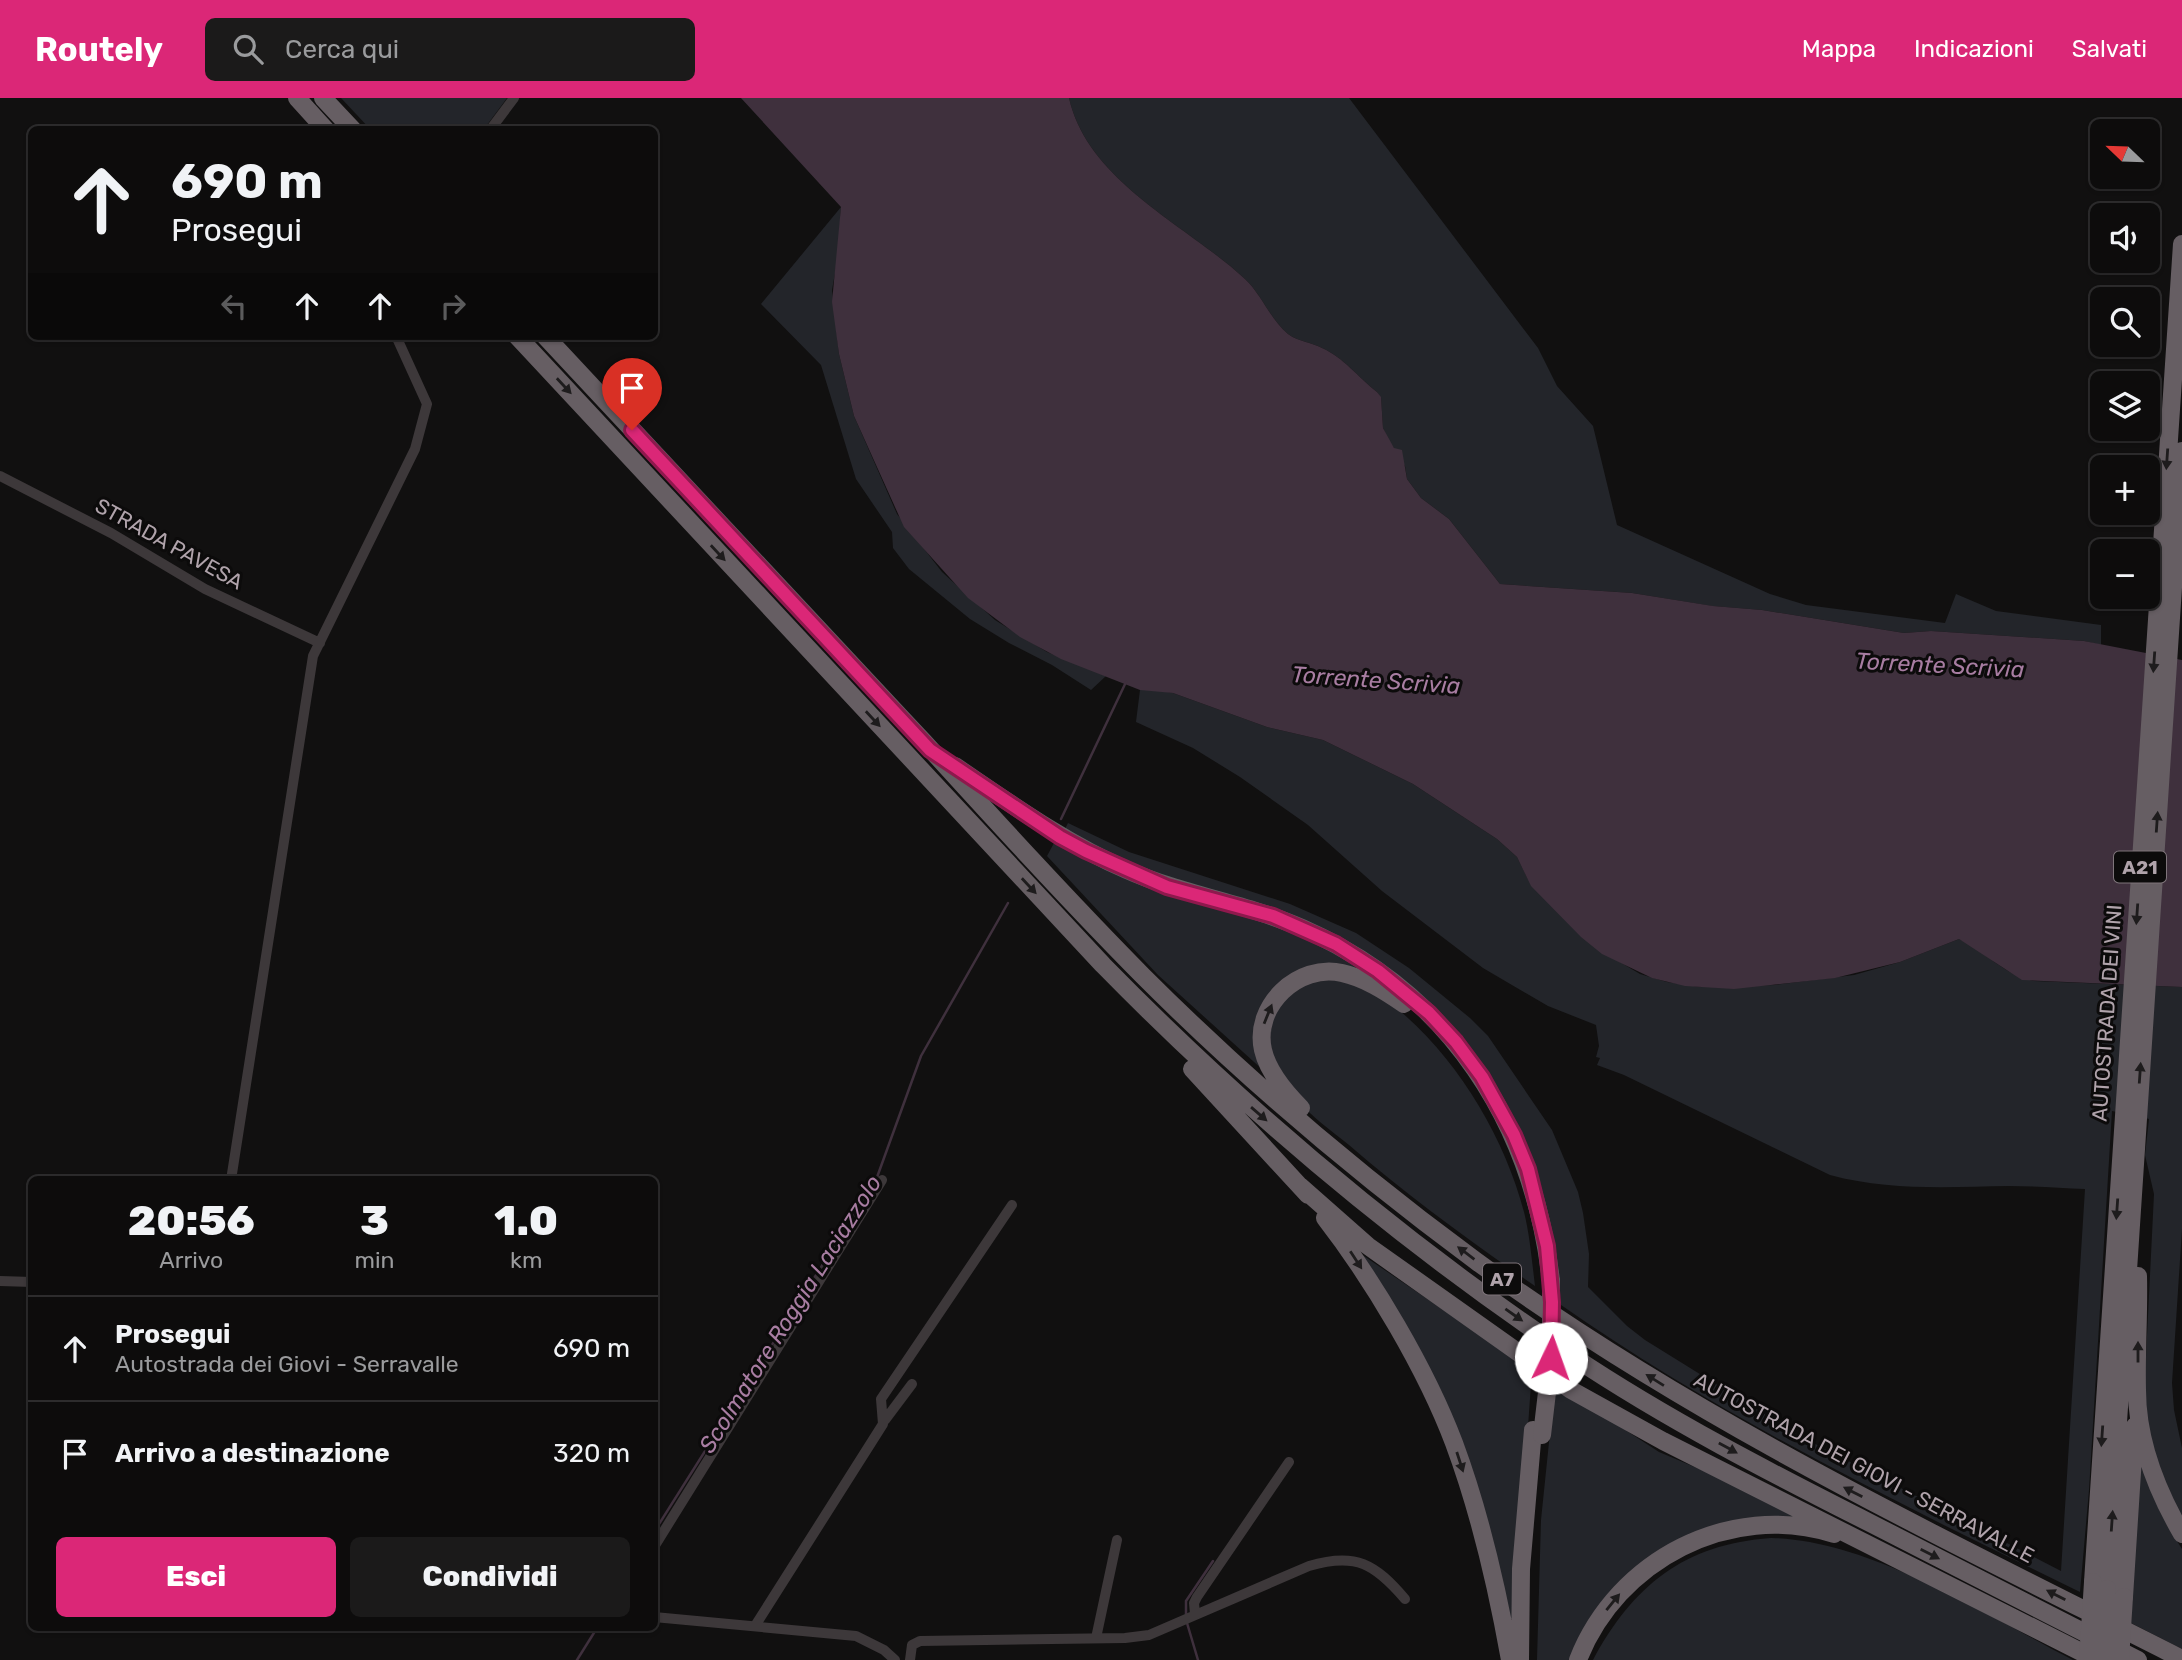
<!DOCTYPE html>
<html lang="it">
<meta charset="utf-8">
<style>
body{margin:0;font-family:Rubik,sans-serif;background:#1b1a1a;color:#f1f3f6;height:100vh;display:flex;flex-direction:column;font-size:26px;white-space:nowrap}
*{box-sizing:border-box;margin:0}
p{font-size:23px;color:#9a9b9d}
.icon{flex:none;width:38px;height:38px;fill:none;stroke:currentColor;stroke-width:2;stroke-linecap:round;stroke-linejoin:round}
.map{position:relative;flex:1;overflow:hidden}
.sheet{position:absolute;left:28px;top:1078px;width:630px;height:455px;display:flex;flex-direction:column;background:#0d0c0c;border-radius:10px;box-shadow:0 2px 5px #0004,0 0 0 2px #2d2c2d}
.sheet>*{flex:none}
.hud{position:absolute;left:28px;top:28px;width:630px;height:214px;border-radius:10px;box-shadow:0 2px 5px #0004,0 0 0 2px #2d2c2d;background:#0d0c0c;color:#f1f3f6;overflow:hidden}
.needle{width:46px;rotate:293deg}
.tools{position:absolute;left:2090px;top:21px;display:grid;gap:14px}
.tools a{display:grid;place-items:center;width:70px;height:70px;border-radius:10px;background:#0d0c0c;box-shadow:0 2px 5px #0004,0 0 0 2px #2d2c2d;font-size:35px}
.pin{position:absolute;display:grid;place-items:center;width:60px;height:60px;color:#fff;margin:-72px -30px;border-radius:50% 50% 50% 0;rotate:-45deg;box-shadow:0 0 7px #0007}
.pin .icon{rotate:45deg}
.me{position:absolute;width:77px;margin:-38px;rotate:3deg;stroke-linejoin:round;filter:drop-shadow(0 0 5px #0008)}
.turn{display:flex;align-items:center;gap:24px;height:147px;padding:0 28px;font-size:32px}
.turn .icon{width:91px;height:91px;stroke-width:2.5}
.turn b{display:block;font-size:49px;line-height:60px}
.lanes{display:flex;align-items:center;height:66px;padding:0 28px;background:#0003;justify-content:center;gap:35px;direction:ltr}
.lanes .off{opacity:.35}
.eta{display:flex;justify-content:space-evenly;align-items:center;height:119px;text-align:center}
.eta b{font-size:42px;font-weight:800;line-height:49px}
.button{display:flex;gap:14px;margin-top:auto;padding:14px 28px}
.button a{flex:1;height:80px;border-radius:10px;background:#db2777;color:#fff;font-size:28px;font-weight:800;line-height:80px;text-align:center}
.button a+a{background:#1b1a1a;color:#f1f3f6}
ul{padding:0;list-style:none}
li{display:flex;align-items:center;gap:21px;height:105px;padding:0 28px;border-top:2px solid #2d2c2d}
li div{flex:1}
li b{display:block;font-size:26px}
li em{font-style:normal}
header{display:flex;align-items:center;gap:42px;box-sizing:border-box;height:98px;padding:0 35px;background:#db2777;color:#fff}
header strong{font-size:33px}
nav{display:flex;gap:38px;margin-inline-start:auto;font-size:24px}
.search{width:490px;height:63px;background:#1b1a1a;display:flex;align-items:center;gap:18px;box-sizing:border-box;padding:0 24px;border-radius:10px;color:#9a9b9d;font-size:26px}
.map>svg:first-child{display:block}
.green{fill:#23252a}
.water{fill:#3f303d}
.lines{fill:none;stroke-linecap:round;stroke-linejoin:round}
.stream{stroke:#3f303d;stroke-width:2.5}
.street{stroke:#3d383a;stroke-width:10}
.highway{stroke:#665e63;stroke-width:18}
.highway-bridge{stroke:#665e63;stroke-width:18}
.oneway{fill:#1e1c1d}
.route-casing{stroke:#8e194d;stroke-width:18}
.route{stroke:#db2777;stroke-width:12}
.labels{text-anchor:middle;stroke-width:6;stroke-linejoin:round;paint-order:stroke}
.shield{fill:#0c0b0b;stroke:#7f757b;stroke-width:2}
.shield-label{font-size:19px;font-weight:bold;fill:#b0a3ab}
.street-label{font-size:21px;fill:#b0a3ab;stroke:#0c0b0b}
.water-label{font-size:23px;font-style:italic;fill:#a87da2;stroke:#0c0b0b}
</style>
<header>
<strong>Routely</strong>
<div class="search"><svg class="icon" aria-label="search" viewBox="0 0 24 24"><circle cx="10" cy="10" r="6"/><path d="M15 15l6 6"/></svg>Cerca qui</div>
<nav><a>Mappa</a><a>Indicazioni</a><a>Salvati</a></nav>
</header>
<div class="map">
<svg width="2182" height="1562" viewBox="0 0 2182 1562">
<rect width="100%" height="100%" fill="#111010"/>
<path class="green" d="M341 0H507L484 31 371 32Z
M1069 0H1349L1538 250 1557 288 1593 328 1617 427 1770 496 1806 507 1945 525 1956 496 1996 513 2101 527V547L2084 543 1931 533 1904 535 1762 512 1712 508 1632 495 1500 486 1449 421 1421 400 1407 381 1405 368 1388 341 1383 330 1381 300 1377 294C1359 280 1343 259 1322 250 1311 244 1299 244 1288 236 1270 221 1262 197 1245 181 1187 127 1088 84 1069 0Z
M841 109 838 158 832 192 839 256 854 318 897 416 942 474 995 522 1047 554 1106 578 1091 592 1052 567 1009 545 970 521 909 471 893 450 892 434 856 381 821 267 761 206Z
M1150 591 1173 595 1267 629 1323 642 1413 686 1497 741 1517 759 1528 781 1593 848 1640 876 1667 884 1700 889 1775 887 1854 877 1900 864 1959 841C1986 854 2004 877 2034 883L2182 889V1131L2172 1285 2174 1312 2182 1350V1425L2153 1359 2144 1299 2154 1096 2145 1057 2149 1021 2112 1013 2089 1392 2080 1494C1902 1407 1724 1321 1561 1207L1557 1168 1541 1093 1515 1025 1379 869 1138 771 1064 733 1068 725 1129 754 1290 806 1356 835 1409 870 1470 920 1488 938 1552 1032 1578 1094 1583 1115 1589 1156 1588 1189 1627 1228 1645 1242 1798 1337 2061 1473 2085 1091C2060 1090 2034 1088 2009 1088 1948 1089 1889 1093 1830 1077L1624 977 1597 967 1600 960 1596 959 1599 948 1596 927 1548 908 1483 870 1382 793 1308 727 1240 679 1193 650 1136 624 1140 592Z
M1054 745 1124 780 1279 828 1343 860 1379 884 1354 873 1276 890 1264 973 1158 877 1047 758Z
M1341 881C1355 887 1372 892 1385 901 1452 951 1503 1034 1524 1114 1530 1138 1532 1164 1535 1188 1471 1144 1408 1098 1349 1047 1332 1033 1311 1019 1297 1001 1281 979 1259 941 1274 913 1290 884 1311 883 1341 881Z
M1361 1156 1532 1272 1513 1541 1493 1447Z
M1555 1286 1659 1354 1709 1375 1802 1422 1675 1446 1572 1562H1537L1541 1422Z
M2140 1362 2167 1427 2182 1451V1551L2131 1525Z
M1771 1440C1870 1442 1985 1516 2073 1562H1593C1633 1488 1684 1446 1771 1440Z"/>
<path class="water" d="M741 0H1069C1088 84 1187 127 1245 181 1262 197 1270 221 1288 236 1299 244 1311 244 1322 250 1343 259 1359 280 1377 294L1381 299 1383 330 1394 350 1402 352 1407 381 1421 400 1449 421 1500 486 1632 495 1713 508 1762 512 1904 535 1931 533 2084 543 2182 562V889L2022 882 1959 841 1900 864 1835 880 1734 891 1685 888 1652 880 1602 856 1581 839 1531 788 1517 759 1497 741 1413 686 1323 642 1267 629 1173 595 1140 592 1061 561 1020 539 968 500 904 429 854 318 839 256 832 204 841 109Z"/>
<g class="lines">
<path class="stream" d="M1061 721 1126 584
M654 1434 876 1082 921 958 1008 805
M1186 1518V1503L1213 1463
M1187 1525 1198 1562
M577 1562 597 1530"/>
<path class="street" d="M490 32 514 0
M0 378 111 435 205 491 320 545
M231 1082 313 558 415 351 427 306 396 238
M0 1183 32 1184
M885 1322 912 1286
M654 1449 882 1082
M1195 1516 1194 1505 1197 1499 1289 1364
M654 1519 856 1538 884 1552 895 1562
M755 1528 883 1326 881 1301 1012 1107
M1096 1540 1117 1442
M910 1562 912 1547 920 1543 1125 1540 1149 1537 1309 1468C1356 1454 1375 1466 1405 1501"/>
<path class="highway" d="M297 0 326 32
M323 0 353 32
M517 238 1103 867C1246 1013 1402 1144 1572 1258 1668 1322 1771 1375 1874 1427 1962 1472 2050 1517 2138 1562
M545 238C671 373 797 509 924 644 996 723 1068 802 1143 878 1246 981 1358 1076 1476 1163 1695 1323 1941 1439 2182 1561
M955 668C1011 706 1065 745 1127 772 1183 797 1245 805 1302 830 1450 895 1533 1025 1551 1183
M1192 971 1308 1097
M1301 1010C1285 994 1268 974 1263 952 1253 908 1298 865 1342 875 1365 880 1385 893 1404 906
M1300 1088 1368 1148 1571 1292 1663 1343 2097 1562
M1325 1120C1373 1182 1426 1271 1454 1345 1480 1415 1497 1489 1510 1562
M2138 1178C2139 1216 2136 1254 2137 1292 2137 1342 2157 1393 2182 1436
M2093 1484 2182 146
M2107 1491 2182 353
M2124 1499 2135 1328
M1520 1562 1521 1471 1533 1332
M1578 1562C1617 1462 1730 1403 1834 1436"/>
<path class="highway-bridge" d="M1542 1337 1551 1260V1183
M2088 1562 2093 1484
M2102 1562 2107 1491
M2120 1562 2124 1499"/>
</g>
<defs><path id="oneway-solid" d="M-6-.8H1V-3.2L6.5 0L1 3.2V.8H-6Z" transform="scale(1.75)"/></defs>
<g class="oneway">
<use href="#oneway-solid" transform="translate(564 288) rotate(47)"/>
<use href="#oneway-solid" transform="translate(2167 361) rotate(94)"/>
<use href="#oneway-solid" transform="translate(718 455) rotate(47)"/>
<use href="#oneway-solid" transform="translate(2154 564) rotate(94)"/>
<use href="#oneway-solid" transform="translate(873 621) rotate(47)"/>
<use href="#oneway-solid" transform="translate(2157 724) rotate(-86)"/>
<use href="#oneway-solid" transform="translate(1029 788) rotate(47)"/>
<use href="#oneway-solid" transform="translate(2137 816) rotate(94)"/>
<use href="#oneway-solid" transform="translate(1268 916) rotate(-68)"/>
<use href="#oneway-solid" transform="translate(2140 975) rotate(-86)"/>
<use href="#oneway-solid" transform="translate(1259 1016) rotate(41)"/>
<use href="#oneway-solid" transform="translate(2117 1111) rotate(94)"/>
<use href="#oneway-solid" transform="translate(1466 1155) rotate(-143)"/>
<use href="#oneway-solid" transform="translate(1356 1162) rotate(57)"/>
<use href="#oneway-solid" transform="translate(1514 1217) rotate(35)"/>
<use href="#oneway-solid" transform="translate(2138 1254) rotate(-90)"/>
<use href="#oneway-solid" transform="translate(1655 1282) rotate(-148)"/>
<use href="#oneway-solid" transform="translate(2102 1338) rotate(94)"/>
<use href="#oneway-solid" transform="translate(1728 1350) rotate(29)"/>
<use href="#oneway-solid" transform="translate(1460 1364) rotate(72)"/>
<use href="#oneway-solid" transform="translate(1853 1394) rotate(-153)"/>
<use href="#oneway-solid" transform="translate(2112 1423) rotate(-86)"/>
<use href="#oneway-solid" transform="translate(1930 1456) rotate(27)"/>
<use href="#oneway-solid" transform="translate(2056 1497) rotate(-153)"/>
<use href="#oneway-solid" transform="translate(1613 1504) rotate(-51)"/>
</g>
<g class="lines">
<g class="route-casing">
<path id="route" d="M632 332 930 652 1060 739 1086 753 1167 789 1273 818 1336 846 1378 873 1429 915 1456 944 1482 979 1514 1037 1528 1071 1547 1148 1552 1204 1551 1260"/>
</g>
<use href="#route" class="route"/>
</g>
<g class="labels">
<g class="shield">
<rect x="2114" y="753.5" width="52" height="31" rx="5"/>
<rect x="1483" y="1165.5" width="38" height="31" rx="5"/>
</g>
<g class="shield-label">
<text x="2140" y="776">A21</text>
<text x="1502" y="1188">A7</text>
</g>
<g class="street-label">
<text transform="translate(169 446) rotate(29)" y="7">STRADA PAVESA</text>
<text transform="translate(2107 915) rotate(-86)" y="7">AUTOSTRADA DEI VINI</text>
<text transform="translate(1864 1370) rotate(28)" y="7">AUTOSTRADA DEI GIOVI - SERRAVALLE</text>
</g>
<g class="water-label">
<text transform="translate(1940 567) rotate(3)" y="8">Torrente Scrivia</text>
<text transform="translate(1376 582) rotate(4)" y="8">Torrente Scrivia</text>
<text transform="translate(790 1216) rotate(-58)" y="8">Scolmatore Roggia Laciazzolo</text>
</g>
</g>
</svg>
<div class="tools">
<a><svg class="needle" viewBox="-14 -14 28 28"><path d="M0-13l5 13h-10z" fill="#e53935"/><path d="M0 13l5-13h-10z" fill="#9a9b9d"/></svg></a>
<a><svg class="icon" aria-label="sound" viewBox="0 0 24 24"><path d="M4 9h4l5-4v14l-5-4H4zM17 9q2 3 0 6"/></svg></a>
<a><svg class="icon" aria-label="search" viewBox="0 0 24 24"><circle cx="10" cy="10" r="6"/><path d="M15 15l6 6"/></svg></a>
<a><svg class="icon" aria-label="layers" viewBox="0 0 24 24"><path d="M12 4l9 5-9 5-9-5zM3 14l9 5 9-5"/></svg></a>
<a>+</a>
<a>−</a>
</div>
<div class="pin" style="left:632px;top:332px;background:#d93025"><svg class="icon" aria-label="arrive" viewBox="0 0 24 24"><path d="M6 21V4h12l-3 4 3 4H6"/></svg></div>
<svg class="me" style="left:1551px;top:1260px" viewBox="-20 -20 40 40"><circle r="19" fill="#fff"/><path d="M0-13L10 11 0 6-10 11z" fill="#db2777"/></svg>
<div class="hud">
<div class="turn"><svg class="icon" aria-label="ahead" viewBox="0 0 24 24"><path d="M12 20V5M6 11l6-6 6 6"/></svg><div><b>690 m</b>Prosegui</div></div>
<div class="lanes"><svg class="icon off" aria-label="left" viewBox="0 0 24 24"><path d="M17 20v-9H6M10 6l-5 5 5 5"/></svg><svg class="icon" aria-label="ahead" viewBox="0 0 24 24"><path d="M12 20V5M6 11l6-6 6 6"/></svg><svg class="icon" aria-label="ahead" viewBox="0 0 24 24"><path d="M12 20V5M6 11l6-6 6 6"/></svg><svg class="icon off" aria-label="right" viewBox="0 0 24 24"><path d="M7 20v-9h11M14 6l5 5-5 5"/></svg></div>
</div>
<section class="sheet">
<div class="eta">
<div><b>20:56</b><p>Arrivo</p></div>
<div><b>3</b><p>min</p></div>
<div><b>1.0</b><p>km</p></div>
</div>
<ul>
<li><svg class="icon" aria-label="ahead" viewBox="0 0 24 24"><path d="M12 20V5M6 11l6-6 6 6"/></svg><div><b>Prosegui</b><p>Autostrada dei Giovi - Serravalle</p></div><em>690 m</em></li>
<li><svg class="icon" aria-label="arrive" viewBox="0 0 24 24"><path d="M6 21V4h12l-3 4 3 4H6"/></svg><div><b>Arrivo a destinazione</b></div><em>320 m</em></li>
</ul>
<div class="button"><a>Esci</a><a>Condividi</a></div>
</section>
</div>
